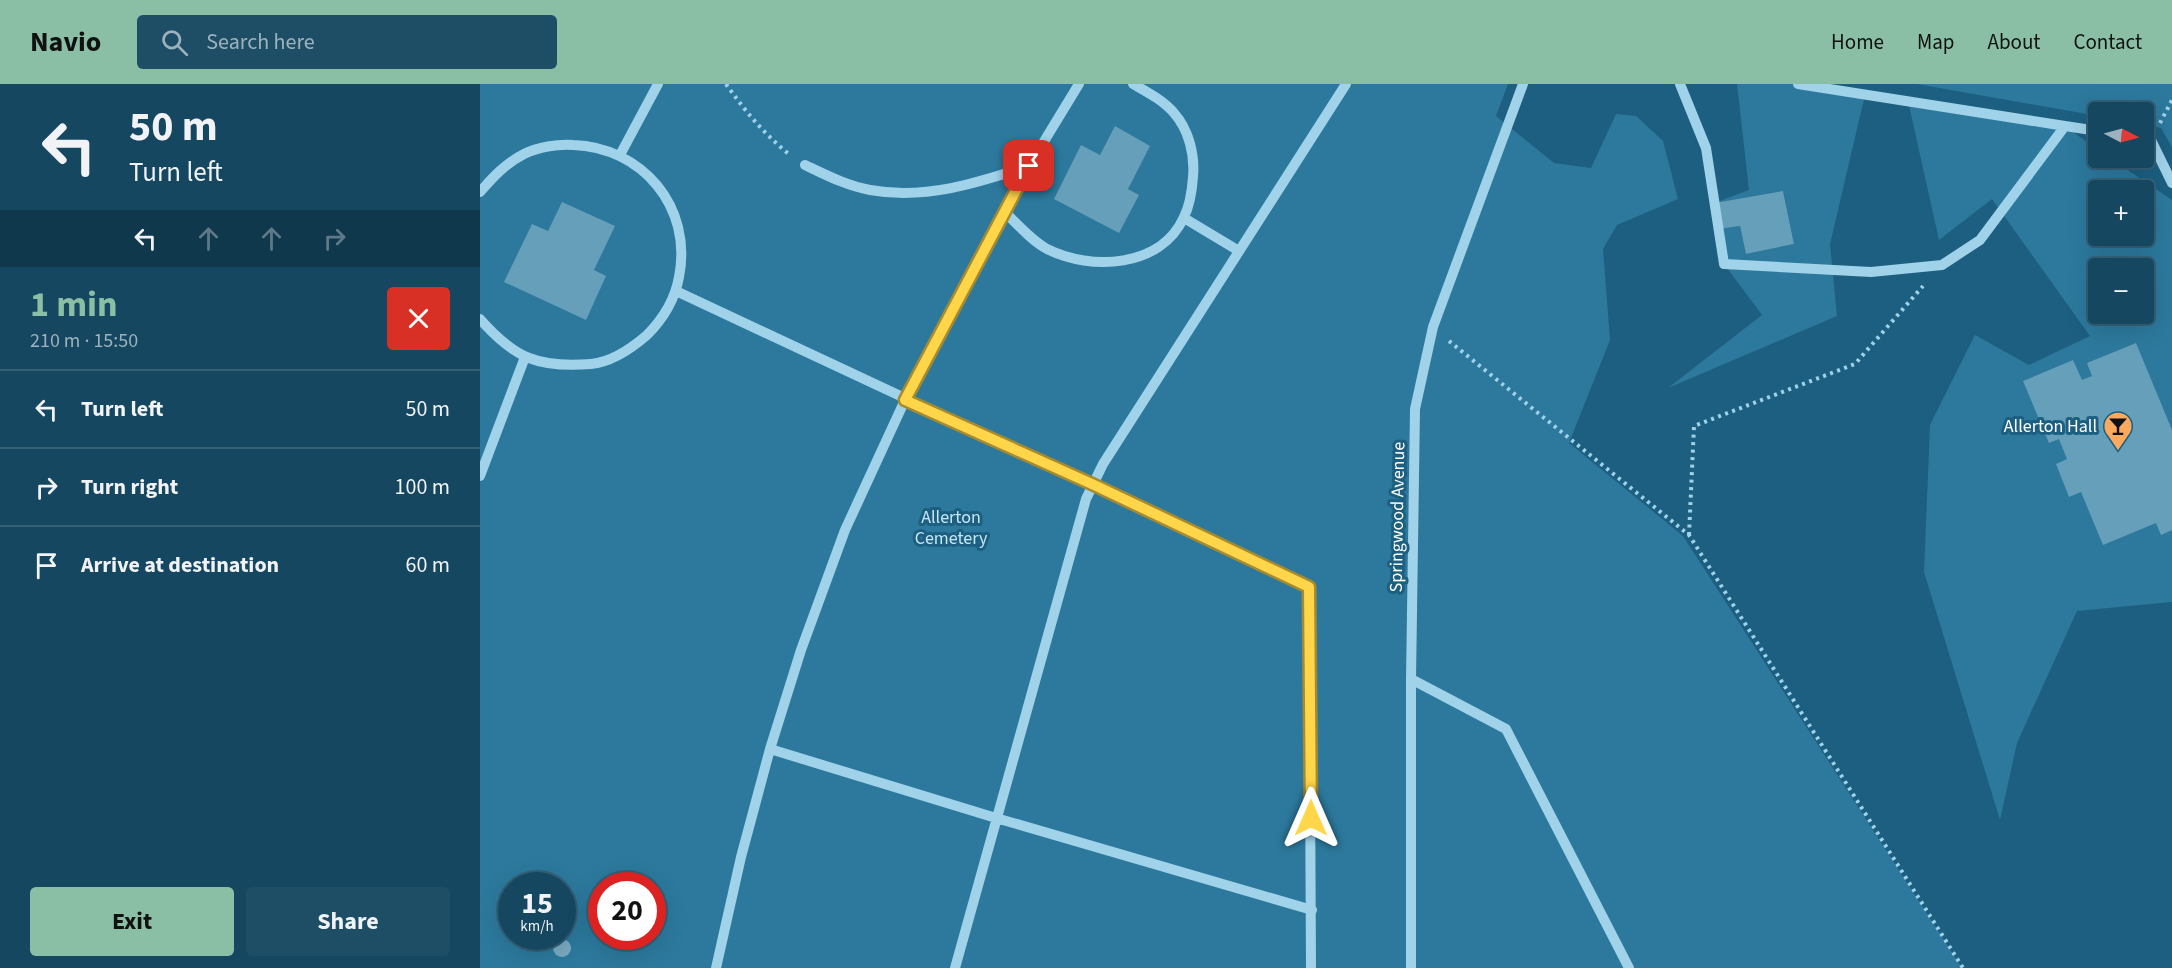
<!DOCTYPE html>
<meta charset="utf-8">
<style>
body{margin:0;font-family:"Source Sans 3",sans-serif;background:#1e4e66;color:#f1f3f6;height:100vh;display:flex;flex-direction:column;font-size:22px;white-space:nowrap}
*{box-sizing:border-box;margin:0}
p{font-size:20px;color:#9db2bd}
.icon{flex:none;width:33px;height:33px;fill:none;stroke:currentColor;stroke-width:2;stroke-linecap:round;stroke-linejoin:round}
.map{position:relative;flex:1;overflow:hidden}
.panel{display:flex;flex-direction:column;background:#154760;width:480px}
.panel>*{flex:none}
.guide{background:#154760;color:#f1f3f6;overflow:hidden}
.needle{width:39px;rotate:96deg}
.buttons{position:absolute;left:1608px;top:18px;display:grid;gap:12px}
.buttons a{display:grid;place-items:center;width:66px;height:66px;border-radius:6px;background:#154760;box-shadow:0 6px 24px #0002,0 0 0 2px #345f75;font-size:30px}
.speed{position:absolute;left:18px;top:788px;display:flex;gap:12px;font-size:30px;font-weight:700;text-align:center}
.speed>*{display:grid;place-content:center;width:78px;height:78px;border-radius:50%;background:#154760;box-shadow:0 6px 24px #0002,0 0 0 2px #345f75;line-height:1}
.speed small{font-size:15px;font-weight:400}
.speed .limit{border:9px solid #d22;background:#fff;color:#111}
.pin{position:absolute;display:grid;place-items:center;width:51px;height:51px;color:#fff;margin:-26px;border-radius:12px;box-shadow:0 3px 9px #0006}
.me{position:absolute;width:66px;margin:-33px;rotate:0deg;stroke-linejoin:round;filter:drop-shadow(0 0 4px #0008)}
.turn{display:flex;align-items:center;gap:21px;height:126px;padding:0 30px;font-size:27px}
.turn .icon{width:78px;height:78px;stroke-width:2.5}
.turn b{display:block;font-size:42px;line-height:51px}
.lanes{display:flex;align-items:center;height:57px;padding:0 30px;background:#0003;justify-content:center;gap:30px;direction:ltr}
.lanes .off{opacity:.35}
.round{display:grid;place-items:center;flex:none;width:63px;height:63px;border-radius:6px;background:#1e4e66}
.headline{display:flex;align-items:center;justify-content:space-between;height:102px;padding:0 30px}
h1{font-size:36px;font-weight:700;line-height:45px;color:#8abfa5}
.cta{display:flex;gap:12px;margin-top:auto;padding:12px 30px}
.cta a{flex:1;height:69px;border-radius:6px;background:#8abfa5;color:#111;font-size:24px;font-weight:700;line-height:69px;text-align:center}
.cta a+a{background:#1e4e66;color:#f1f3f6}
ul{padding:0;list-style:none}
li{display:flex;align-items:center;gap:18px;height:78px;padding:0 30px;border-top:2px solid #345f75}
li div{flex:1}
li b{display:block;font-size:22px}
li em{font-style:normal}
header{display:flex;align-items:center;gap:36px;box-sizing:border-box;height:84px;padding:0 30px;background:#8abfa5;color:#111}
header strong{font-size:28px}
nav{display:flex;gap:33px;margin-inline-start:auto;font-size:21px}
.search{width:420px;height:54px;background:#1e4e66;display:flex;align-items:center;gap:15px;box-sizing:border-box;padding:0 21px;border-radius:6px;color:#9db2bd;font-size:22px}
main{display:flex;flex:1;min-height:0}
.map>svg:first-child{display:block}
.green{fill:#2c799d;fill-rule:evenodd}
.building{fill:#669fb9}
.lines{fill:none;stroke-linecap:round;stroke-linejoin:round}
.path{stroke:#a0d2e9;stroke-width:4;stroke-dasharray:3 4.5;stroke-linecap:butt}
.minor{stroke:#a0d2e9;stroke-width:10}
.tree{fill:#79aac1}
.route-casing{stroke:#a68a30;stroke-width:15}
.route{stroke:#ffd54a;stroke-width:10}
.labels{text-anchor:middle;stroke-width:6;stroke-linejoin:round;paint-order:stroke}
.poi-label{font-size:18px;fill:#fff;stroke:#1c5f80;text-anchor:end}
.park-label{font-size:18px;fill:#c5e7f7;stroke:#1c5f80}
.street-label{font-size:18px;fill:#fff;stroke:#1c5f80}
</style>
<header>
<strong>Navio</strong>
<div class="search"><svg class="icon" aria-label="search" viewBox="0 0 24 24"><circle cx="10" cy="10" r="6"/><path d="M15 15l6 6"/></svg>Search here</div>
<nav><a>Home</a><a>Map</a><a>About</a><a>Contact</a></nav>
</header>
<main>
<section class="panel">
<div class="guide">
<div class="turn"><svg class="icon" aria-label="left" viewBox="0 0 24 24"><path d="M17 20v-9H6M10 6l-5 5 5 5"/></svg><div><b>50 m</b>Turn left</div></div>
<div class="lanes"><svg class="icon" aria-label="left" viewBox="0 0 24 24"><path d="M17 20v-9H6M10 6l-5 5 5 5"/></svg><svg class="icon off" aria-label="ahead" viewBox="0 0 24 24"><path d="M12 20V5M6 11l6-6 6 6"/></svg><svg class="icon off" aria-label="ahead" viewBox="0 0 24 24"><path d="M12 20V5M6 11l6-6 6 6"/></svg><svg class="icon off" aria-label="right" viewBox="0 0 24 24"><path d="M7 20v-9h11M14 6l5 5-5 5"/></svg></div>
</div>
<div class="headline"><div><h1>1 min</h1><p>210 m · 15:50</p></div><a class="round" style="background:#d93025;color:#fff"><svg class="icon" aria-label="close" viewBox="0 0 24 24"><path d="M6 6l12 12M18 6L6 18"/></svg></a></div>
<ul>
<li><svg class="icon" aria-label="left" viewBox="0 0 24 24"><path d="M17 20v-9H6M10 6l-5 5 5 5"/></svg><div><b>Turn left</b></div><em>50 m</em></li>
<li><svg class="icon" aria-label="right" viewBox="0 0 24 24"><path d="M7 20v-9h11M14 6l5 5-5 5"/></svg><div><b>Turn right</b></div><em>100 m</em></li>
<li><svg class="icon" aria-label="arrive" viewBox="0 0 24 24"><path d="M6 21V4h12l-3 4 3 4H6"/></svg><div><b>Arrive at destination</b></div><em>60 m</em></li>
</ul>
<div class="cta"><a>Exit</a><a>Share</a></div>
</section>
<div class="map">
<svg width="1692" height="884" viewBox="0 0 1692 884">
<rect width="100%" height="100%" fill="#1c5f80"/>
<path class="green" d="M0 0H1028L1016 32 1074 79 1111 84 1136 30 1156 32 1183 57 1198 115 1137 141 1123 165 1130 256 1089 359 1203 452 1482 884H0ZM32 801H82V852H32ZM122 801H172V852H122Z
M1257 0H1318L1385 11 1350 160 1357 232 1188 304 1282 231 1244 180 1238 145 1260 142 1266 170 1314 160 1303 107 1234 119 1269 106Z
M1437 0H1692V63L1681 44 1664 40V28H1618V32Z
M1428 17 1585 42 1618 66V74H1630L1692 116V518L1597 527 1537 659 1520 736 1444 488 1450 341 1495 251 1549 281 1610 252 1512 115 1459 156ZM1618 106H1664V152H1618ZM1618 184H1664V230H1618Z"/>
<path class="building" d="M635 42 670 62 648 105 659 111 639 149 574 115 601 61 620 71Z
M1303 107 1314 160 1266 170 1260 142 1238 145 1234 119Z
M82 118 135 142 114 186 126 192 106 236 24 198 52 140 68 147Z
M1656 259 1692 346V446L1681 451 1676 439 1623 461 1601 408 1589 413 1576 380 1587 375 1579 355 1569 359 1543 297 1593 276 1602 296 1612 292 1607 279Z"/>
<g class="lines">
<path class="path" d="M246 0C265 27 284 50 310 71
M1680 39 1692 16
M969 257 1209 451 1483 884
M1209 451 1214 342 1375 280 1443 202"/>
<path class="minor" d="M1200 0 1226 64 1244 180 1391 188 1462 181 1500 156 1585 42 1318 0
M1585 42 1618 47
M1664 54 1671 56 1692 99
M140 71 178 0
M325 81C346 91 367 102 390 106 445 116 498 99 549 82
M0 108C13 93 26 79 44 70 58 63 77 60 93 61 162 63 213 123 199 193 195 215 183 235 167 251 152 264 132 278 111 280 59 284 35 275 0 235
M525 128C538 141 551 156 567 165 611 187 681 184 704 133 710 121 712 107 713 93 715 71 709 46 694 29 683 16 667 8 653 0
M704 134 759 167
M196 207C407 307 619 403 829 503L831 884
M0 392 45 273
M931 595 1026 645 1149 884
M290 665 516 734 832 826
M236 884 261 773 290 665 321 566 365 446 425 316 476 217 549 82 599 0
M475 884 606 415 623 380 866 0
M931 884V595L935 325 953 243 1043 0"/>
</g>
<circle class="tree" cx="82" cy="864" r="9"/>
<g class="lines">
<g class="route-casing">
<path id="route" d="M549 82 425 316 612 400 829 503 831 734"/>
</g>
<use href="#route" class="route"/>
</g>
<defs>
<g id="bar-pin" transform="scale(1.5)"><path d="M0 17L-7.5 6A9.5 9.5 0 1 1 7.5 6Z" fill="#faa95e" stroke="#1c5f80"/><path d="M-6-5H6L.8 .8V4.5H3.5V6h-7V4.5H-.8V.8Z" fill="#111"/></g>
</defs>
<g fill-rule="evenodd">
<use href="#bar-pin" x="1638" y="342"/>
</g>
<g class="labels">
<g class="poi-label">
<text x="1617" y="348">Allerton Hall</text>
</g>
<g class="park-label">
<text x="471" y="439">Allerton<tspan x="471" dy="21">Cemetery</tspan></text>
</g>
<g class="street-label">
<text transform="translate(917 433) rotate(-89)" y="6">Springwood Avenue</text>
</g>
</g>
</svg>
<div class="buttons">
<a><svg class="needle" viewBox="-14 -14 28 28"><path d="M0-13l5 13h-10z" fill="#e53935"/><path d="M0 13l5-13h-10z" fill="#9db2bd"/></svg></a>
<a>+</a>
<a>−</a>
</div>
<div class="speed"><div>15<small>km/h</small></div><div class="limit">20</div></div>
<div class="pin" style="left:549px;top:82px;background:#d93025"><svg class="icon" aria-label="arrive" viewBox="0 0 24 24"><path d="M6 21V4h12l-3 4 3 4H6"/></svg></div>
<svg class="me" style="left:831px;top:734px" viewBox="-20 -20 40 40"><path d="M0-17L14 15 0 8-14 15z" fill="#ffd54a" stroke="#fff" stroke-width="4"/></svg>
</div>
</main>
